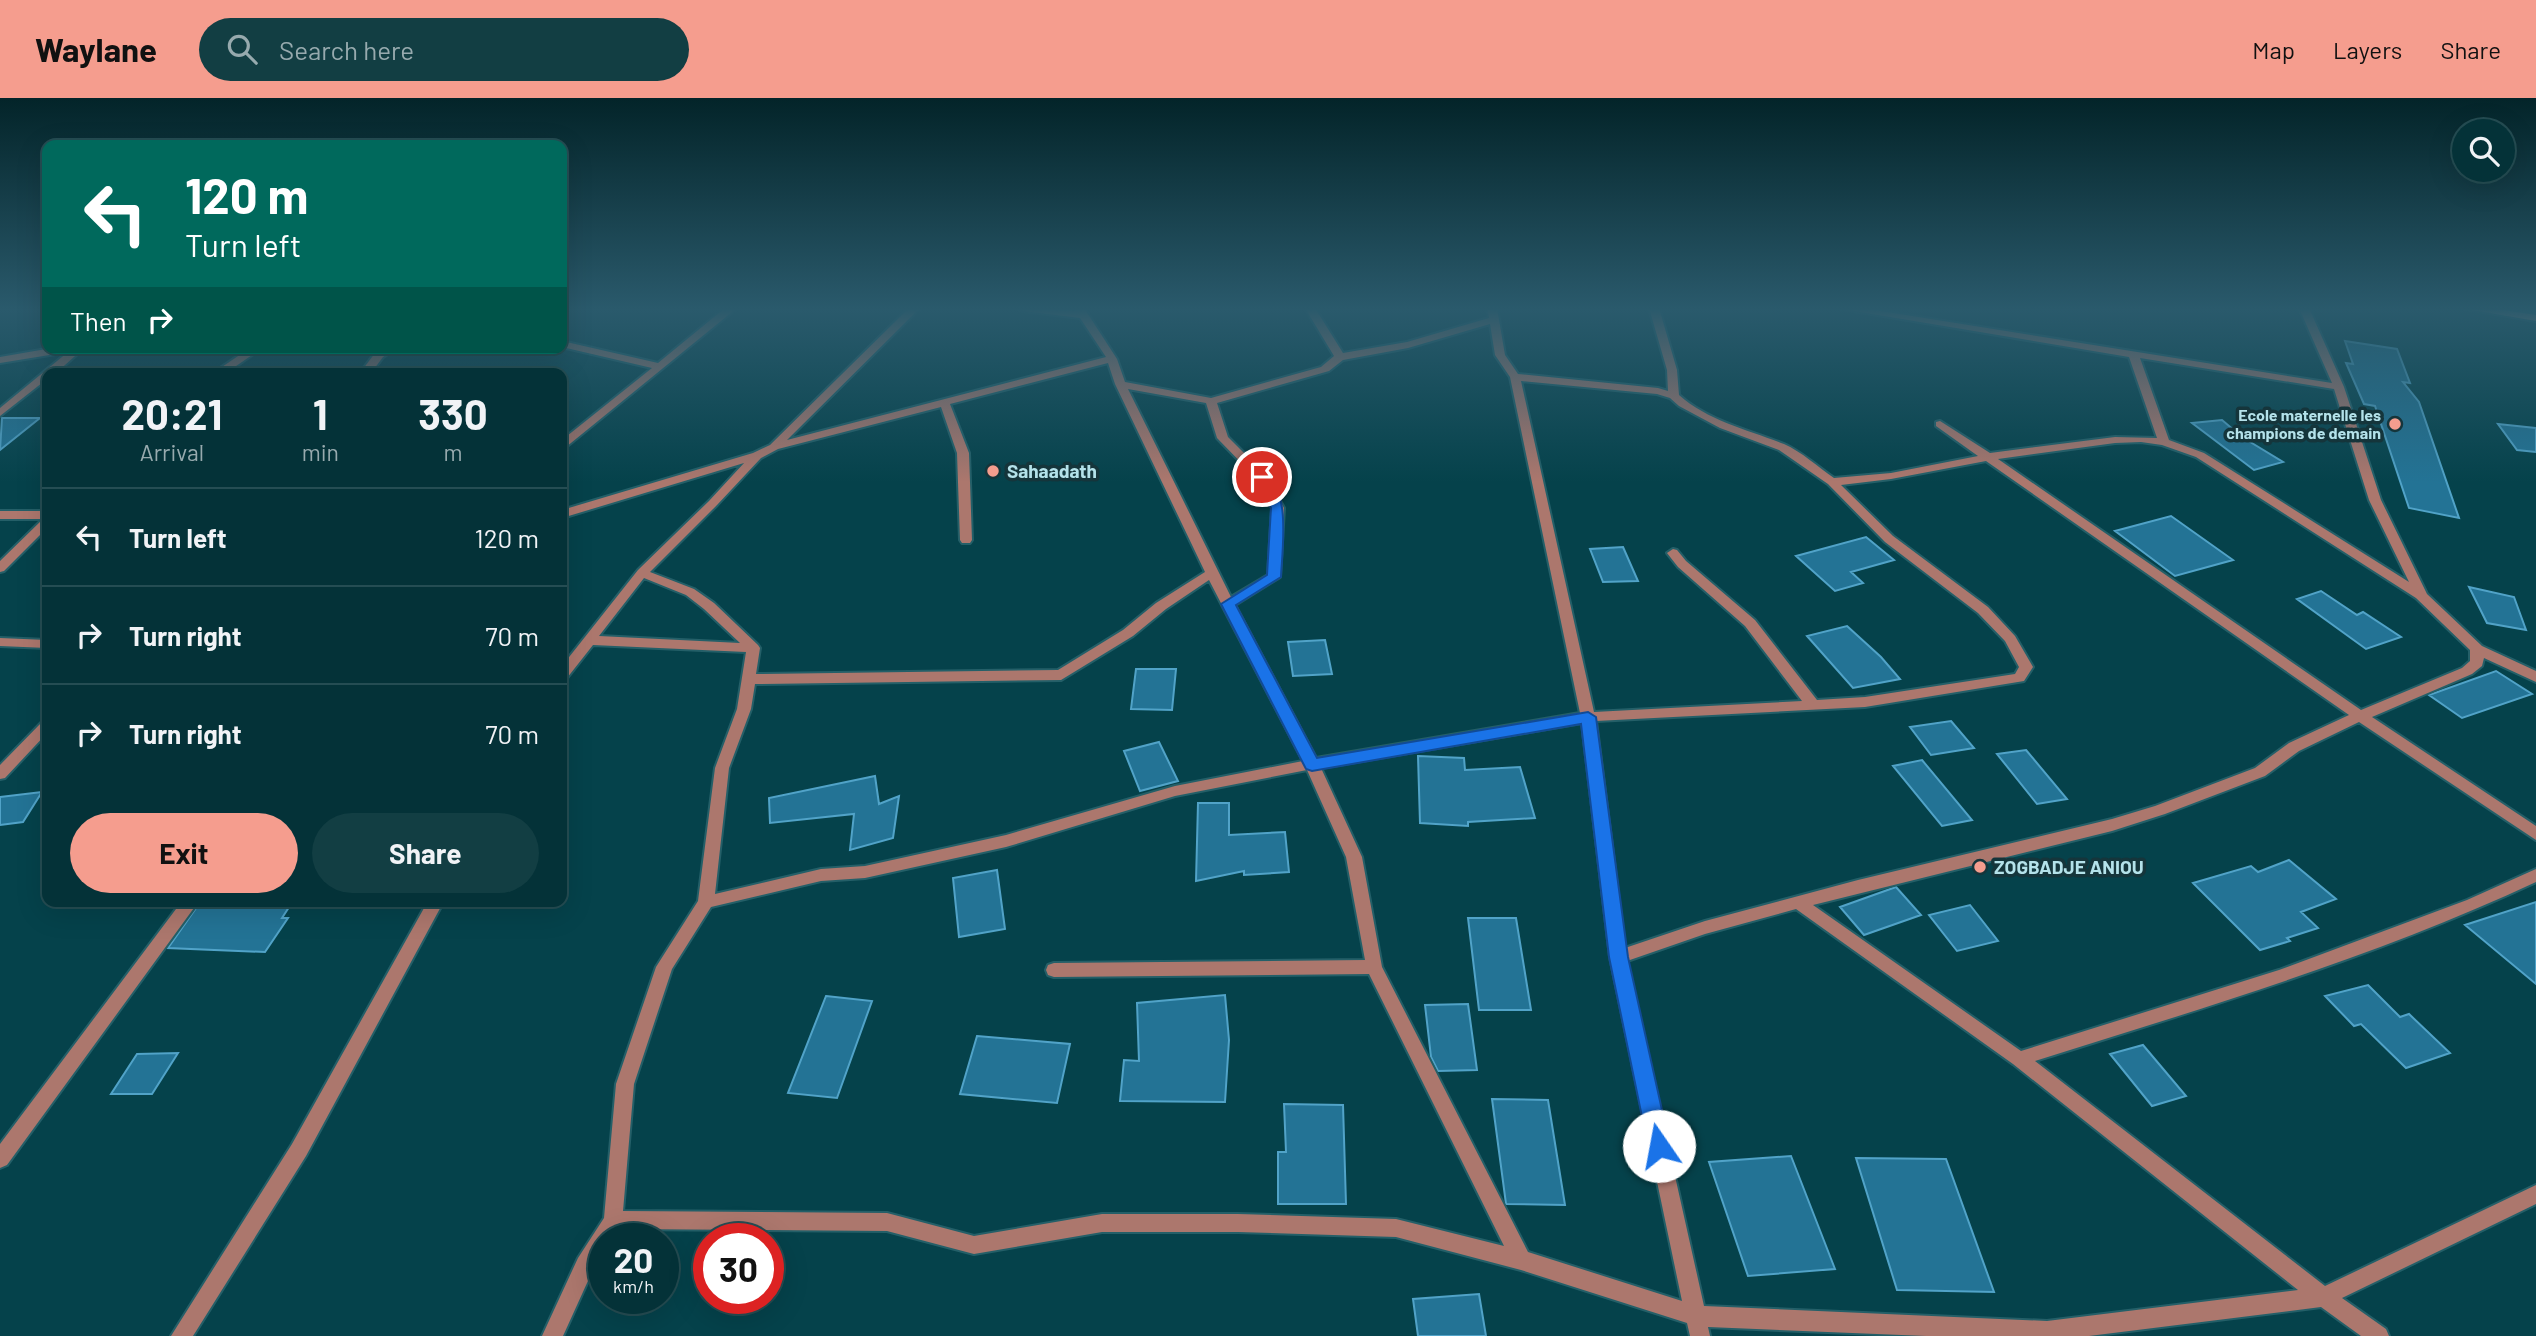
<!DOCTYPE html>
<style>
body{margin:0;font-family:Barlow,sans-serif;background:#123e43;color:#f1f3f6;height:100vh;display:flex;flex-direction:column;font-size:26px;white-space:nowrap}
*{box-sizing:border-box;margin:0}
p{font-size:23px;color:#97aaae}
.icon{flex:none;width:38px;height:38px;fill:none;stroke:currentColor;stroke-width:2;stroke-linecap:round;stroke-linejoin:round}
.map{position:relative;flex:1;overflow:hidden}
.details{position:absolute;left:42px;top:270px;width:525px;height:539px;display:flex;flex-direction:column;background:#043238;border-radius:14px;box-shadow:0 7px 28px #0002,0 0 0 2px #254d53}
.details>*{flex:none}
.guide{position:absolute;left:42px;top:42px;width:525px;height:214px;border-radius:14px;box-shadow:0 7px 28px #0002,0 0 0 2px #254d53;background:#00695c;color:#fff;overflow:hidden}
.fabs{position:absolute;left:2452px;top:21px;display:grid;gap:14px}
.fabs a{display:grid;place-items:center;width:63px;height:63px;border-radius:50%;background:#043238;box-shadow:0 7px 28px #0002,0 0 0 2px #254d53;font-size:35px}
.speed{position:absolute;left:588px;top:1125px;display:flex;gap:14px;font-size:35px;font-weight:700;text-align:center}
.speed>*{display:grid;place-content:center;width:91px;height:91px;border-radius:50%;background:#043238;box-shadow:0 7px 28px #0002,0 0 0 2px #254d53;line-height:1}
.speed small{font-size:18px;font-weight:400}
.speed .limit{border:10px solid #d22;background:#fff;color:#111}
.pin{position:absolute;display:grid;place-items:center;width:60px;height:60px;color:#fff;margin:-30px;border:4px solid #fff;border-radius:50%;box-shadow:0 2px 7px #0007}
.me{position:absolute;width:77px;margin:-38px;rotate:348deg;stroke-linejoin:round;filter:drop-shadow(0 0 5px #0008)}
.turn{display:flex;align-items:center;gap:24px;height:147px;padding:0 28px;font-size:32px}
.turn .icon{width:91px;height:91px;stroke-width:2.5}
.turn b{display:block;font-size:49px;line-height:60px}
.then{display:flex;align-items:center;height:66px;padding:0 28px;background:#0003;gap:14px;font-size:26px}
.eta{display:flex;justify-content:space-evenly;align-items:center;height:119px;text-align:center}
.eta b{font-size:42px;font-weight:700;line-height:49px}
.action{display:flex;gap:14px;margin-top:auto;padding:14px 28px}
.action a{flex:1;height:80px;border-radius:42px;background:#f59d8e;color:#111;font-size:28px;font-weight:700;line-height:80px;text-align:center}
.action a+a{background:#123e43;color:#f1f3f6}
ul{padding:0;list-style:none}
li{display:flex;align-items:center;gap:21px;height:98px;padding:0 28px;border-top:2px solid #254d53}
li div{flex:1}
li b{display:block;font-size:26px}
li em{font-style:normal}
header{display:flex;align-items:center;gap:42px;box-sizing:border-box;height:98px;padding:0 35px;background:#f59d8e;color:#111}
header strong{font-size:33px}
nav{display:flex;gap:38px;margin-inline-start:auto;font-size:24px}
.search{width:490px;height:63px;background:#123e43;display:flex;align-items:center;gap:18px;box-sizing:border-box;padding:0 24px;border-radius:38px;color:#97aaae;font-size:26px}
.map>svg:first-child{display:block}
.building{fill:#237395;stroke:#51a3c8;stroke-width:2}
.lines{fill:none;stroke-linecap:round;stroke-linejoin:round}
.street-casing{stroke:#245f68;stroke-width:4}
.secondary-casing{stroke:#245f68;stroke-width:4}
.street{fill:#ac776d;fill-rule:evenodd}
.secondary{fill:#eb9789;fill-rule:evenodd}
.route{fill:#1a73e8;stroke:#114b97;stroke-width:2}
.poi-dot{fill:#f59d8e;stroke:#15353b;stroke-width:2.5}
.labels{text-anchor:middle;stroke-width:7;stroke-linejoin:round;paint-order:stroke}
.far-poi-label{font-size:16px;font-weight:bold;fill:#b4e2ea;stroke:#15353b;text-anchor:end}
.poi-label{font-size:19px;font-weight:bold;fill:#b4e2ea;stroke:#15353b;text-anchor:start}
</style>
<header>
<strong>Waylane</strong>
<div class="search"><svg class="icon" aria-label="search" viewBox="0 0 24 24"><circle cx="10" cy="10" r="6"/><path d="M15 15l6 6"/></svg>Search here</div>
<nav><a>Map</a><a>Layers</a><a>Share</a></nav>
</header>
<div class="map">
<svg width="2536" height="1238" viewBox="0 0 2536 1238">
<rect width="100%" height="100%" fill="#05424b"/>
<path class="building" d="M2345 243 2397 251 2410 285 2403 284 2419 304 2459 420 2409 410 2375 308 2364 306 2346 265 2353 266Z
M2 320H40L0 352Z
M2222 322 2242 339 2283 364 2254 372 2192 325Z
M2498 326 2536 330V354L2517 352Z
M2171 418 2233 462 2175 478 2115 433Z
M1866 439 1894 462 1851 474 1863 485 1835 493 1796 458Z
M1623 449 1638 483 1603 484 1590 451Z
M2469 489 2514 499 2526 532 2487 525Z
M2321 493 2357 517 2363 514 2401 539 2366 551 2297 501Z
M1847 528 1881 559 1900 581 1853 590 1807 538Z
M1325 542 1332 576 1293 578 1288 544Z
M1136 571H1176L1172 612 1131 611Z
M2496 573 2532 596 2462 620 2429 597Z
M1951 623 1974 650 1931 657 1910 629Z
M1159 644 1178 683 1140 693 1124 653Z
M2026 652 2067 701 2037 706 1997 656Z
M1418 658 1464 660 1465 672 1520 669 1535 720 1468 724V728L1420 725Z
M1922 662 1972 722 1942 728 1893 668Z
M875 678 879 706 899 698 893 740 850 752 854 716 770 725 769 700Z
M42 694 23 724 0 727V699Z
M1198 705H1229V737L1285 734 1289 774 1244 777V773L1196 783Z
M2289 762 2336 801 2301 814 2318 830 2287 840 2290 843 2260 852 2193 785 2251 768 2258 774Z
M997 772 1005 831 959 839 953 780Z
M1896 789 1921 817 1864 837 1840 809Z
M201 803H293L282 820H288L265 854 168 850Z
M2536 804V886L2465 827Z
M1970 807 1998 843 1957 853 1929 817Z
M1468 820H1516L1531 912H1479Z
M2368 887 2400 919 2409 916 2450 955 2406 970 2361 926 2354 928 2325 898Z
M1225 897 1229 942 1225 1004 1120 1003 1124 962 1139 963 1137 905Z
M826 898 872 903 837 1000 788 995Z
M1468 906 1477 972 1438 973 1431 959 1425 907Z
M977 938 1070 946 1057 1005 960 996Z
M2143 947 2186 998 2152 1008 2110 956Z
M178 955 152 996H111L137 956Z
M1492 1001 1548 1002 1565 1107 1506 1106Z
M1284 1006 1343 1007 1346 1106H1278V1054H1286Z
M1791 1058 1835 1171 1748 1178 1709 1064Z
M1856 1060 1946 1061 1994 1194 1897 1192Z
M1479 1196 1486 1238H1418L1413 1201Z"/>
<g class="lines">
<g class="street-casing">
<path id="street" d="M725 210H737L566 349 562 350V342L652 270 562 249V243L658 265Z
M909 210H920L787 342 1106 259 1080 220 1023 213 1018 210 1076 213 1074 210H1084L1117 261 1125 284 1211 300 1321 269 1334 258 1305 210H1315L1343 255 1407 244 1489 220 1487 210H1497L1505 257 1518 276 1658 290 1668 293 1667 272 1649 210H1659L1677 272 1679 297C1708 323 1749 332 1784 346 1802 354 1818 369 1834 380L1891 375 1978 358 1936 328V324L1940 323 1990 355 2115 339 2157 340 2129 259 1836 210H1862L2332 285 2299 210H2309L2344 289 2381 402 2427 496 2482 548 2536 573V584L2484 560 2482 568 2472 576 2372 619 2536 728V742L2359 624 2299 653 2265 678 2165 716 2112 733 1813 807 2021 953 2279 872 2467 802 2536 771V784C2375 859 2204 910 2035 963L2325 1188 2536 1087V1106L2342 1200 2386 1231 2389 1238H2361L2321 1209 2089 1238H1926L1708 1229 1710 1238H1690L1687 1225 1521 1172 1396 1139 1238 1134H1102L974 1156 887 1133 618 1131 612 1141H604V1155L592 1174 563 1238H542L578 1160 604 1120 616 986 656 869 698 803 715 670 737 611 746 554 593 547 567 580 562 582V568L638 472 709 403 744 365 562 420V412L753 355 770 347ZM1490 226 1495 257 1510 279 1580 615 1316 660 1235 507 1280 479 1284 410 1266 377 1228 339 1217 305 1329 273 1343 262 1408 250ZM2140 260 2334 291 2369 402 2409 484 2204 355 2169 342ZM1108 265 1115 286 1205 474 1156 505 1123 532 1058 572 756 576 760 550 758 547 714 505 694 491 650 474 717 407 761 360 778 351 941 309 957 355 960 442 962 445H970L972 442 969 355 950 306ZM1521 283 1657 296 1670 300 1679 308 1720 330 1779 352 1828 386 1885 444 1978 515 2005 543 2019 569 2015 576 1865 599 1817 602 1755 522 1686 463 1677 452 1673 451 1667 455 1678 469 1745 528 1802 603 1594 614ZM1128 291 1206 305 1217 340 1257 381 1272 410 1268 477 1231 499ZM2141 344 2162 347 2196 359 2416 500 2470 552V563L2462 570 2361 612 1998 361 2115 345ZM1986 363 2349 617 2289 645 2255 670 2155 708 2112 721 1858 782 1705 823 1625 850 1596 623 1865 609 2024 583 2033 569 2015 538 1988 509 1893 438 1841 387 1891 381ZM644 480 686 497 704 511 740 545 599 538ZM1209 482 1303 663 1175 688 1006 737 865 768 821 771 715 796 729 670 751 611 755 586 1061 582 1133 538 1166 511ZM1582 625 1610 859 1682 1203 1528 1154 1382 869 1362 759 1321 670ZM1307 672 1346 759 1365 862 1054 865 1048 867 1046 872 1048 877 1054 879 1369 876 1504 1148 1396 1121 1238 1116H1102L974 1138 887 1115 623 1113 634 986 672 871 711 809 821 783 865 780 1006 749 1175 698ZM1796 811 2013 966 2298 1192 2047 1223 1704 1208 1627 863 1705 836Z
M52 250H84L56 275H47V281L0 318V310L68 254 0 265V259Z
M250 250H262L226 275H213Z
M383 250H396L383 259 371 275H360L375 255Z
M0 413H47V430L4 473 0 474V463L43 421H46H0Z
M0 540 47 542V550L0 548Z
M47 622V635L5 680 0 681V667L42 624Z
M182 803H199L7 1067 0 1070V1046Z
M428 803H444L306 1058 193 1238H171L292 1046Z"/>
</g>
<g class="secondary-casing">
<path id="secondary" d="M2461 210H2490L2536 217V223Z"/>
</g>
<use href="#street" class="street"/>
<use href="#secondary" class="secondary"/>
</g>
<linearGradient id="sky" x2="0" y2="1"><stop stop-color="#032429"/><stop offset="0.55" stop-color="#2a5a6c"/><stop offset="1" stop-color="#2a5a6c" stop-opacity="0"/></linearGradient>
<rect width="2536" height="384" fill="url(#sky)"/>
<path class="route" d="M1262 375C1292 386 1282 454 1281 479L1236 507 1317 660 1588 614 1596 619 1628 859 1670 1048 1666 1055 1659 1058 1652 1055 1648 1048 1609 859 1581 626 1312 673 1306 671 1221 506 1267 477 1271 410 1256 379Z"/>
<g class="poi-dot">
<circle cx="2395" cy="326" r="7"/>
<circle cx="993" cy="373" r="7"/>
<circle cx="1980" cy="769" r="7"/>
</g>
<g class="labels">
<g class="far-poi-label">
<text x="2381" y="323">Ecole maternelle les<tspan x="2381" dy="18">champions de demain</tspan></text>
</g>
<g class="poi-label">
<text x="1007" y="380">Sahaadath</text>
<text x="1994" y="776">ZOGBADJE ANIOU</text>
</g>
</g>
</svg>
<div class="fabs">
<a><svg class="icon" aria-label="search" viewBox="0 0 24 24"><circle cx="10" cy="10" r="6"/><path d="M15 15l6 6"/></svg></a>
</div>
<div class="speed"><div>20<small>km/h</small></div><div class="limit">30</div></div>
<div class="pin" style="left:1262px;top:379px;background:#d93025"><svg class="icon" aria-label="arrive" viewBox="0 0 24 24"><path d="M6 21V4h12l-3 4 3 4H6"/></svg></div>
<svg class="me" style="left:1659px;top:1048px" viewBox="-20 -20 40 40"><circle r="19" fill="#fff"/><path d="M0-13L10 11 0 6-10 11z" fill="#1a73e8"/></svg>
<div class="guide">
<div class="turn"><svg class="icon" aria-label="left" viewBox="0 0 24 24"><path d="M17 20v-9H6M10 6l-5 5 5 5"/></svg><div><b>120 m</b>Turn left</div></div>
<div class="then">Then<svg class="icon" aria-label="right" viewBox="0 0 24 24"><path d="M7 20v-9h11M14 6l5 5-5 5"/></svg></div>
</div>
<section class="details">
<div class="eta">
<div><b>20:21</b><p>Arrival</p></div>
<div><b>1</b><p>min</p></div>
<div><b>330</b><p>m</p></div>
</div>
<ul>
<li><svg class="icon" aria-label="left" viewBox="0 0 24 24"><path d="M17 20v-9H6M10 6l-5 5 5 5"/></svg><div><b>Turn left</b></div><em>120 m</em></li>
<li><svg class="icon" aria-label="right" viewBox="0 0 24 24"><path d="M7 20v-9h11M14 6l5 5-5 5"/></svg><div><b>Turn right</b></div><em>70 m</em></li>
<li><svg class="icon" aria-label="right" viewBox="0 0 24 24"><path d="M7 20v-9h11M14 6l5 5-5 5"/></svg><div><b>Turn right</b></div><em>70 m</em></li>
</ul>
<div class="action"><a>Exit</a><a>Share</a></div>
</section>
</div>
